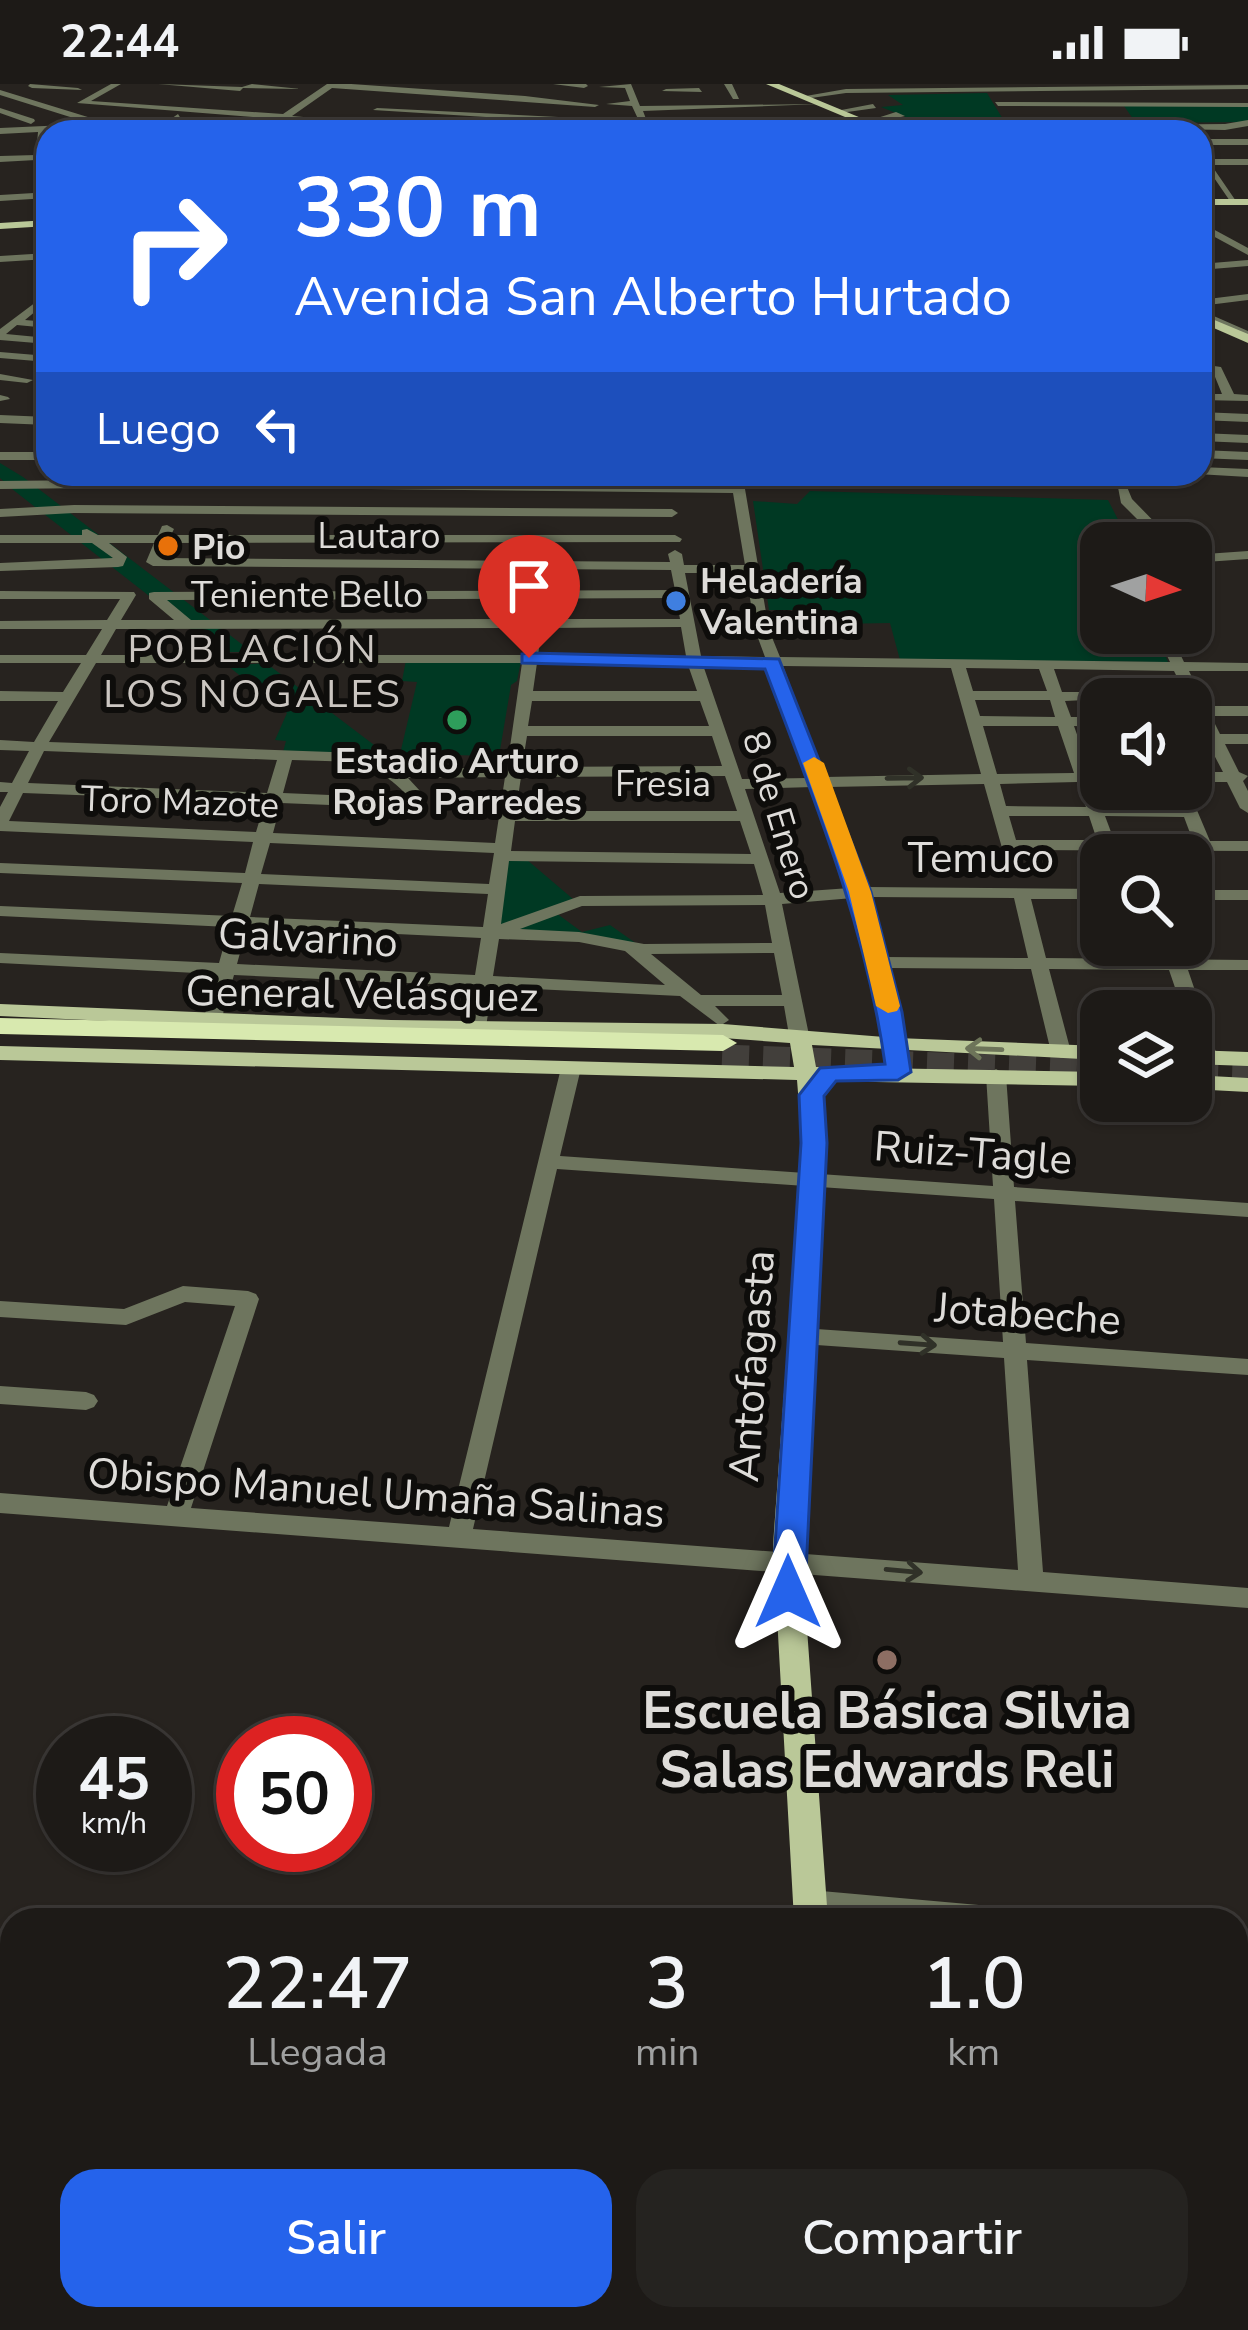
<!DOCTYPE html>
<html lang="es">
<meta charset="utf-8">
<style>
body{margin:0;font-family:"Nunito Sans",sans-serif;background:#252320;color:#f1f3f6;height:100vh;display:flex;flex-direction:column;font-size:45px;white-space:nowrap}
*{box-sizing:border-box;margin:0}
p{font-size:39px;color:#a0a1a1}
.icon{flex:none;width:66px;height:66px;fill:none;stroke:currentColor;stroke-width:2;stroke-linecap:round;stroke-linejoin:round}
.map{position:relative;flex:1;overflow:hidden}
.drawer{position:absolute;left:0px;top:1824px;width:1248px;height:423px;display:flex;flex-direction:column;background:#1d1a17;border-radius:36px 36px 0 0;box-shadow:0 3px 9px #0004,0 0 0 3px #3b3836}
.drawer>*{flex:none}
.banner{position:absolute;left:36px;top:36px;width:1176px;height:366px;border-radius:36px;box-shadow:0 3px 9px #0004,0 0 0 3px #3b3836;background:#2563eb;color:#fff;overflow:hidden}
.needle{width:78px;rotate:93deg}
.fabs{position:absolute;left:1080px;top:438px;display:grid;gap:24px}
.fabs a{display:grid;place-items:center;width:132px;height:132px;border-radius:24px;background:#1d1a17;box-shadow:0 3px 9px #0004,0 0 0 3px #3b3836;font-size:60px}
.speed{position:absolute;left:36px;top:1632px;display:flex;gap:24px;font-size:60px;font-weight:700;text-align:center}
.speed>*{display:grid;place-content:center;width:156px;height:156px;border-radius:50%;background:#1d1a17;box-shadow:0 3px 9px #0004,0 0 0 3px #3b3836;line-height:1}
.speed small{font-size:30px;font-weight:400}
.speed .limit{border:18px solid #d22;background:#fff;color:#111}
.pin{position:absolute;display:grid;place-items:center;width:102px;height:102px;color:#fff;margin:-123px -51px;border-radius:50% 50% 50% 0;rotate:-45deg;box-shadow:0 0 12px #0007}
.pin .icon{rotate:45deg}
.me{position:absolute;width:132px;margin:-66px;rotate:0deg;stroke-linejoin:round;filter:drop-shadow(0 0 9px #0008)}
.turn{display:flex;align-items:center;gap:42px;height:252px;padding:0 60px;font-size:54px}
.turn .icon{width:156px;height:156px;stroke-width:2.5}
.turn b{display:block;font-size:84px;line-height:102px}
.then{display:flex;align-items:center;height:114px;padding:0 60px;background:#0003;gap:24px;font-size:45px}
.eta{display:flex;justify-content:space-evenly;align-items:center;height:204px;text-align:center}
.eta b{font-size:72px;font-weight:600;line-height:84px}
.action{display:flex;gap:24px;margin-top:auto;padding:24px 60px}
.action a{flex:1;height:138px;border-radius:36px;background:#2563eb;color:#fff;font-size:48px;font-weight:600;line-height:138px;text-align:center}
.action a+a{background:#252320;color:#f1f3f6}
.status{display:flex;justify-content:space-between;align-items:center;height:84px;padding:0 60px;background:#1d1a17;direction:ltr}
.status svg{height:33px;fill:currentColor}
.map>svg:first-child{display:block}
.green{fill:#003923}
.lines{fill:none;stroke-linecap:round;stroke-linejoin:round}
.highway-tunnel{stroke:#423f3b;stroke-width:27;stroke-dasharray:27 14;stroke-linecap:butt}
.minor{fill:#6e755e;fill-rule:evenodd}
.major{fill:#bac898;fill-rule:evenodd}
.highway{fill:#d8e9af;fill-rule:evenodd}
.oneway{stroke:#303128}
.oneway2{stroke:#6d7459}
.route{fill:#2563eb;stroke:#184099;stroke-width:3}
.slow{fill:#f59e0b}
.food-dot{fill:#e8710a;stroke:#0e0d0b;stroke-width:4.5}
.shop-dot{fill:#3f7fe0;stroke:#0e0d0b;stroke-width:4.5}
.leisure-dot{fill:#2e9e5b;stroke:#0e0d0b;stroke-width:4.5}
.education-dot{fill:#8d6e63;stroke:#0e0d0b;stroke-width:4.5}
.labels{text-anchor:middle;stroke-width:12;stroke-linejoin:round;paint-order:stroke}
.far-street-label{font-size:36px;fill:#dedcd9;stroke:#0e0d0b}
.far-poi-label{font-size:36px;font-weight:bold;fill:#dedcd9;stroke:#0e0d0b;text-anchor:start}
.far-neighbourhood-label{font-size:39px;letter-spacing:3px;fill:#cbc6c1;stroke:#0e0d0b}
.street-label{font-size:42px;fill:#dedcd9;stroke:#0e0d0b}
.near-poi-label{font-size:51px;font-weight:bold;fill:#dedcd9;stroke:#0e0d0b}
</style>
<div class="status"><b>22:44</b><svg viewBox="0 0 49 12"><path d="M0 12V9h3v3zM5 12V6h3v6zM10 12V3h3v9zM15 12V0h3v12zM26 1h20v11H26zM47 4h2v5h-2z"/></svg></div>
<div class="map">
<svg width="1248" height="2246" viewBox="0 0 1248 2246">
<rect width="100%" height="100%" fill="#27231f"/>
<path class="green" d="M987 9 1009 45 938 46 881 23 903 21 888 11Z
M1124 22H1248V38L1136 39Z
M0 379 23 393 252 568H221L12 405 0 394Z
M810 407 1108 416 1130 459H1101V549H1156L1168 578 900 576 890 539 836 540 827 533 822 550 797 548 801 532 824 533 802 526H769L753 417 797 420Z
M406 576 521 577 517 597 511 601 499 672 400 670 417 598 402 597Z
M266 579 386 670 283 668 286 657 275 656 287 629 228 582Z
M526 775 573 815 552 826 582 848 610 841 637 860 499 842 505 777Z"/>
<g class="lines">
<path class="highway-tunnel" d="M722 974 1101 988
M1191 991 1248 993"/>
<path class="minor" d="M30 0 78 4 82 6 32 4 28 2Z
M111 0H121L91 17 283 30 327 0H351L525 12 599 21 595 23 332 4 292 32 406 42 402 45 286 37 270 48H260L277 35 77 19Z
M158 0 242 3 252 0 301 5 243 4 240 7Z
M553 0H586L588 2 584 4Z
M631 0 640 22 820 20 643 27 648 40 644 43 373 26 377 24 639 37 632 22 606 20 630 17 625 4 599 3Z
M724 0H732L739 15H733Z
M1248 1V5L846 9 804 15 800 13 846 5Z
M699 4 702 8 662 7 666 5Z
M0 6 130 46 131 48H118L0 11Z
M995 18 1248 19V23L998 22Z
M873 20 876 24 840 29 836 27Z
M0 24 34 35 35 37 31 40 0 29Z
M896 28 905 32 872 40 868 37Z
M178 30 181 35 162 48H152Z
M839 35 842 40 709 41 713 38Z
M1248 36V42L1225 46 1007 42 1225 40Z
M925 38 928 43 884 47 888 44Z
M89 40 92 45 46 47 43 108H48V114L0 117V111L34 109 36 76 0 78V72L36 71 38 48 0 50V44Z
M678 41 681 46 641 45 645 42Z
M1200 55H1248V61H1200Z
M1200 75H1248V81H1200Z
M1208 85H1214L1238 120H1232Z
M1200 138 1248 164V171L1200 145Z
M48 169V175L0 178V172Z
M1248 176V182L1200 186V180Z
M48 209V217L25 236 48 238V244L17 241 6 250 48 254V260L0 256V245Z
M1248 210V216L1200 222V216Z
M1200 226 1248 247V254L1200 233Z
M0 268 48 272V278L0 274Z
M1200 280 1221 283 1234 310 1248 311V317L1200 316V310H1222L1213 288 1200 286Z
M0 290 33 296 27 299 0 296Z
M0 311 8 313 10 315 0 317Z
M47 314 48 322 43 320 41 318Z
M1200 328 1248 330V338L1200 336Z
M0 331 48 333V341L0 339Z
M1200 349 1248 351V359L1200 357Z
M1200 366 1248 368V376L1200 374Z
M0 368H48V376H0Z
M1200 383 1248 385V393L1197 390H1200Z
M189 395 739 401 745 405 769 546 780 573 1170 578 1156 549H1170L1184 578 1248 579V587H1189L1206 622H1248V632H1211L1220 650H1248V660H1225L1239 688 1248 692 1243 697 1248 707V729L1240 724 1227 698H1191V688H1223L1213 669H1191V659H1209L1191 622V615H1188L1174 587 1054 585 1062 608H1140L1148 613 1065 617 1071 633H1101V643L1074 642 1080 659H1101V669H1083L1090 688H1101V698H1093L1102 723H1179L1172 705H1188L1210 757H1248V767L1019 766 1018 775 1012 776 1004 771 984 700 829 703 867 803 1101 805V815H1031L1046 874 1248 876V886H1188L1218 974 1208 980 1198 974 1191 952V927H1183L1169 886 1049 885 1071 968 1061 974 1051 968 1031 885 888 884 899 928 908 988 898 994 891 992 881 928 853 814 782 820 809 951 799 957 789 951 784 922H715L729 936 720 942 680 912 492 903 486 943 477 949 468 943 474 902 234 891 221 937 212 943 203 937 216 890 0 879V869L219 879 229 843 0 832V822L232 832 242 799 0 789V779L245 789 253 758 0 747V723L8 708H0V698L12 699 29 667 0 666V656L34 658 58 617H0V607L63 608 81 579H0V571H86L102 545H0V537L107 536 120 515H0V507L134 508 136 511 121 536H174L149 515V509L154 508 675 506 671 486 153 482 146 478 154 459H109L127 473 123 482 118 483 0 487V479L113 474 92 459H0V451H82V446L87 445 98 451H158L162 442 167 441 174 445 171 451H675L682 455 680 458 168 459 161 474 670 478 668 470 675 466 682 470 684 481H745L733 409 189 403 0 405V397ZM685 489H746L755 546 765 573 701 572ZM676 514 680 535H543L544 528 537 524 532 525 529 535 191 536 167 516ZM681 543 686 572 538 571 542 544ZM528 544 524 571H101L116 545ZM96 579H522L507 684H402L359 669 49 658ZM537 579 688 581 697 607H533ZM703 581 768 582 809 694 742 695ZM783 582 951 584 981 690 825 693ZM966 584 1039 585 1047 607H973ZM975 616H1050L1055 633 980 632ZM532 617H700L709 642H528ZM983 642H1058L1074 689 997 690ZM527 652H712L722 682 522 683ZM44 667 277 676 267 709 28 699ZM292 676C339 678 369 673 404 708L400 714 283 709ZM725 692 737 727H516L521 693ZM505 693 495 759 273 749 281 719 404 724 410 722 421 708 408 694ZM1077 698 1086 723 1006 722 1000 700ZM813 703 850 804 780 809 745 705ZM23 709 265 718 256 748 9 737ZM1009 732H1089L1097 756H1016ZM1105 732 1184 733 1193 757 1114 756ZM515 737H740L751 770 511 767ZM270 759 494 769 489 800 261 790ZM509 777 754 780 763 811 580 812 501 840ZM259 800 488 810 483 843 250 833ZM870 813 1014 814 1028 874 885 873ZM765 821 772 859 644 860 579 848 520 845 582 822ZM247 843 481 854 475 891 237 880ZM499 855 579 858 625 867 665 901 493 892ZM774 869 782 911H701L651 870Z
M1117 398H1125L1132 415 1175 459H1161L1121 419Z
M74 421 672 425 678 429 672 433 74 429 0 433V425Z
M1248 467V475L1191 479V471Z
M1191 806H1248V816H1191Z
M571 978 581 984 560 1072 993 1102 986 991 996 985 1006 991 1014 1103 1248 1119V1133L1015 1117 1026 1259 1248 1275V1291L1027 1276 1043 1488 1248 1504V1524L0 1429V1409L167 1422 235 1222 185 1218 126 1241 0 1233V1217L124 1225 183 1202 248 1207 256 1210 259 1215 191 1424 449 1443 561 984ZM557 1085 994 1115 1003 1258 802 1244 794 1246 791 1252 794 1258 802 1260 1004 1274 1018 1486 473 1445Z
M0 1302 86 1308 94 1311 98 1317 94 1323 86 1326 0 1320Z
M810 1806 990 1822 1000 1826 1005 1836C954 1836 843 1845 800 1829L795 1819 800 1809Z
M1236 1845 1248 1847V1875L1236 1873Z
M894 2235H996L1001 2246H899Z"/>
<path class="major" d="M766 0H779L895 48H881Z
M1200 115H1248V121H1200Z
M48 136V142L0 145V139Z
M1200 230 1248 250V259L1200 238Z
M0 920 391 936 723 940 897 954 1101 962V976L812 961 816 983 1101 988V1002L819 997 826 1059 801 1461 828 1836H794L773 1461 802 1059 797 996 0 976V962L794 983 790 959 723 954 391 950 0 932Z
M1191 966 1248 968V982L1191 980Z
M1191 991 1248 994V1008L1191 1005Z
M821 2235H859L860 2246H822Z
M939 2235H987L990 2244 943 2246Z"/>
<path class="highway" d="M0 934 723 951 737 959 723 967 0 950Z"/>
</g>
<defs><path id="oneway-shaft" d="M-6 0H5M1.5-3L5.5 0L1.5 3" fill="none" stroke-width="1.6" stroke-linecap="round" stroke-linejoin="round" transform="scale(3)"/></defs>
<g class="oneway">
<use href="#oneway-shaft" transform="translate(905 694) rotate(-1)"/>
<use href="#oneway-shaft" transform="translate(918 1260) rotate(4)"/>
<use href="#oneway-shaft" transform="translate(904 1487) rotate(5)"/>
</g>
<use class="oneway2" href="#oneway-shaft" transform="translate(984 965) rotate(-178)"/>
<path class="route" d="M529 569 779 575 871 808 902 928 911 988 898 996 836 997 824 1012 827 1059 805 1508 800 1517 788 1521 777 1517 772 1508 801 1059 799 1011 820 984 885 980C866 842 814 715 765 585L522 579V570Z"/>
<path class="slow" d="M814 673 824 679 871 808 900 922 897 927 888 929 876 922 849 808 803 679Z"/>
<circle class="food-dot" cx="168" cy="462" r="12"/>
<circle class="shop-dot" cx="676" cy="517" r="12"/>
<circle class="leisure-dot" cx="457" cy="636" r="12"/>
<circle class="education-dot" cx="887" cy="1576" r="12"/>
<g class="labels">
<g class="far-street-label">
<text x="379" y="464">Lautaro</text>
<text x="307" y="523">Teniente Bello</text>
<text x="663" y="712">Fresia</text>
<text transform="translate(180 717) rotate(2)" y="13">Toro Mazote</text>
<text transform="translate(780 731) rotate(73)" y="13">8 de Enero</text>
</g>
<g class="far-poi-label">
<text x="192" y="475">Pio</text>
<text x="700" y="509">Heladería<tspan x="700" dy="41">Valentina</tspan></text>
<text x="457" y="689" text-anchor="middle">Estadio Arturo<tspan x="457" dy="41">Rojas Parredes</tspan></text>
</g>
<g class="far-neighbourhood-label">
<text x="253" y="578">POBLACIÓN<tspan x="253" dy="45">LOS NOGALES</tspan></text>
</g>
<g class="street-label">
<text x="981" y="788">Temuco</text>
<text transform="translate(308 853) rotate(3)" y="15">Galvarino</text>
<text transform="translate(362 909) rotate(1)" y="15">General Velásquez</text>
<text transform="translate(973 1068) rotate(4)" y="15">Ruiz-Tagle</text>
<text transform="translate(1028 1229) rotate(4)" y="15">Jotabeche</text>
<text transform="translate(751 1282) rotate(-86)" y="15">Antofagasta</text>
<text transform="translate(376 1408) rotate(4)" y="15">Obispo Manuel Umaña Salinas</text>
</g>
<g class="near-poi-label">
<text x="887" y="1644">Escuela Básica Silvia<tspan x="887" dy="59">Salas Edwards Reli</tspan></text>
</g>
</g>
</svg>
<div class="fabs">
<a><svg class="needle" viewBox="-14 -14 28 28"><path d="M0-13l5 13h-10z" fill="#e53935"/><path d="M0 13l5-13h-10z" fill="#a0a1a1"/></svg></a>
<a><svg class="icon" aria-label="sound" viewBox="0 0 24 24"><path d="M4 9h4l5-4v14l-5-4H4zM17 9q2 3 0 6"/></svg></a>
<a><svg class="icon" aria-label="search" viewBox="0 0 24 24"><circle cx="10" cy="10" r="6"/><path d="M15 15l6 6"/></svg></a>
<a><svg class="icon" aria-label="layers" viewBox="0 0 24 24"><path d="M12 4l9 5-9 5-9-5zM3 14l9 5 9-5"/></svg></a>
</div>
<div class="speed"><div>45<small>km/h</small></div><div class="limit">50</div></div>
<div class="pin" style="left:529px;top:574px;background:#d93025"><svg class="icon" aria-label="arrive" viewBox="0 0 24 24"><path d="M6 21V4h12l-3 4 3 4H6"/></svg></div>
<svg class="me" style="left:788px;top:1508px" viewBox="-20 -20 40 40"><path d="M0-17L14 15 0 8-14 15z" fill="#2563eb" stroke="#fff" stroke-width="4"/></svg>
<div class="banner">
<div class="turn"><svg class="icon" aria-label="right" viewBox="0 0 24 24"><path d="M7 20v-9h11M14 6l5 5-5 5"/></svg><div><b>330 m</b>Avenida San Alberto Hurtado</div></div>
<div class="then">Luego<svg class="icon" aria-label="left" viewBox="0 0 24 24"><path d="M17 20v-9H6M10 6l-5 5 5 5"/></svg></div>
</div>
<section class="drawer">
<div class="eta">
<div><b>22:47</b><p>Llegada</p></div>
<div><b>3</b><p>min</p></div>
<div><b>1.0</b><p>km</p></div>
</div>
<div class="action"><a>Salir</a><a>Compartir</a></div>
</section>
</div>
